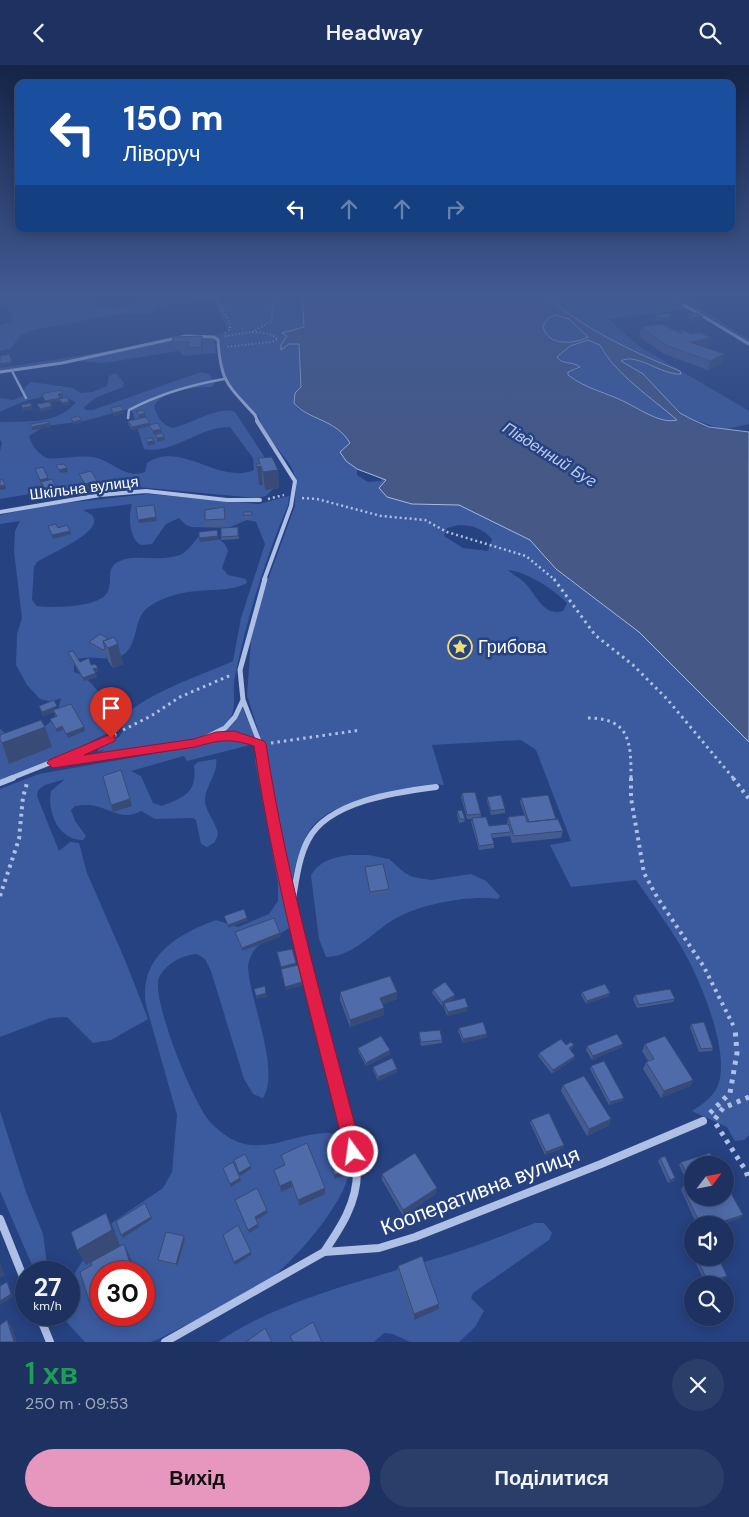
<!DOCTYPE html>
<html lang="uk">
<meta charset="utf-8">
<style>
body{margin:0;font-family:"DM Sans",sans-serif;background:#2a3e6a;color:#f1f3f6;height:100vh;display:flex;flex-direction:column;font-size:19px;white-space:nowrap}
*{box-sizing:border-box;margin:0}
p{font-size:16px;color:#a0aabd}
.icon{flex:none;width:28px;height:28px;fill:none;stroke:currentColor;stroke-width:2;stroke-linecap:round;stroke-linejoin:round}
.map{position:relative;height:1277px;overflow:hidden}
.side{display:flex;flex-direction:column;background:#1d3261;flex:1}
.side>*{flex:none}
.banner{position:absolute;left:15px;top:15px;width:720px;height:152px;border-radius:10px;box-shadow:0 2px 12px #0003,0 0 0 1px #3b4d76;background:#1a4fa0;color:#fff;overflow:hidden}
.needle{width:32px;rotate:58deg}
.tools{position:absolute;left:684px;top:1091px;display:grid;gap:10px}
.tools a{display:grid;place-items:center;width:50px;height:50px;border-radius:50%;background:#1d3261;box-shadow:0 2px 12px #0003,0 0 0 1px #3b4d76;font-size:25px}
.speed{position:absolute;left:15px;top:1196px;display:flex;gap:10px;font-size:25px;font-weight:700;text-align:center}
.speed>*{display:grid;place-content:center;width:65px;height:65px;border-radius:50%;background:#1d3261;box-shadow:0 2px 12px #0003,0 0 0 1px #3b4d76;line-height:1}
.speed small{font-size:12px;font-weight:400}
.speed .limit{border:8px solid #d22;background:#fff;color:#111}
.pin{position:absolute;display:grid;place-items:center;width:42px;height:42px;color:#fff;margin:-51px -21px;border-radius:50% 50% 50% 0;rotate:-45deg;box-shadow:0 0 5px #0007}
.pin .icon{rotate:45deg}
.me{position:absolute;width:55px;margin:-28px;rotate:346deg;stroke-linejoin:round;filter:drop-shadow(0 0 4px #0008)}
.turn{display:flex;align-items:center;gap:18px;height:105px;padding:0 25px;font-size:22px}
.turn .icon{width:65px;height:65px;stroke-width:2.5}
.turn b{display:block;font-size:35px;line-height:42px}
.lanes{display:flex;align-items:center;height:48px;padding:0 25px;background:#0003;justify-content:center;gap:25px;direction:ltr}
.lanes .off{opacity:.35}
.round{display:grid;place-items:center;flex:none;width:52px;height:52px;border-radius:26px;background:#2a3e6a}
.overview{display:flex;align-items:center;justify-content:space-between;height:85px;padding:0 25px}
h1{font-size:30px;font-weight:600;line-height:38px;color:#1e9e55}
.button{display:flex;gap:10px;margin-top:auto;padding:10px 25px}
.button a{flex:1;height:58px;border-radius:30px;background:#e797bd;color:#111;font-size:20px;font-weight:600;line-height:58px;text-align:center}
.button a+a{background:#2a3e6a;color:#f1f3f6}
header{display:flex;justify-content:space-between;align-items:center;height:65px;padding:0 25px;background:#1d3261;font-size:22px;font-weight:600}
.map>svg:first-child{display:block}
.green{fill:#3c5a9e;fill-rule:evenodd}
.water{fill:#455886;stroke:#a4bae6;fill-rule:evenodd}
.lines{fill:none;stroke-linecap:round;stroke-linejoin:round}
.path-far4{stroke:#afc0e6;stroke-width:2;stroke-dasharray:1 2.5;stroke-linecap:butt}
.path-far3{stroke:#afc0e6;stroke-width:2.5;stroke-dasharray:2 3;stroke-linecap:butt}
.path-far2{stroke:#afc0e6;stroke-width:3;stroke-dasharray:2.5 4;stroke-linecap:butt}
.path-far1{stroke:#afc0e6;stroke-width:4;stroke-dasharray:3 4.5;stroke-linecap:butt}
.path{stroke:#afc0e6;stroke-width:5;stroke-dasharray:4 5.5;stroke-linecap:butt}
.lane{stroke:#afc0e6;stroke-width:2.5}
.street-far4{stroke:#afc0e6;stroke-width:3}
.street-far3{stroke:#afc0e6;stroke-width:4}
.street-far2{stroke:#afc0e6;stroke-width:5}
.street-far1{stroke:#afc0e6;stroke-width:6}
.street{stroke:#afc0e6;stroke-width:8}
.wall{fill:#455c91}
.shaded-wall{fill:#384b76}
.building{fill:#506ba9;stroke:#384b76}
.route{fill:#e11d48;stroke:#92132f}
.labels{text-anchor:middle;stroke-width:5;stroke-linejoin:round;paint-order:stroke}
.far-street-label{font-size:15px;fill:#fff;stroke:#274281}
.far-water-label{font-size:16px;font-style:italic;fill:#bbcbee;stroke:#274281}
.poi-label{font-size:18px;fill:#fff;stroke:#274281;text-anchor:start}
.near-street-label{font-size:21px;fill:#fff;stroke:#274281}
</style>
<header><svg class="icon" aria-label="back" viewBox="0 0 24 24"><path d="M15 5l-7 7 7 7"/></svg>Headway<svg class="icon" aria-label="search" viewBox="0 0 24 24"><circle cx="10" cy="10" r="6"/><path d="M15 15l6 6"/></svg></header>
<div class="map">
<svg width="749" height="1277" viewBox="0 0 749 1277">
<rect width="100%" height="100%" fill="#274281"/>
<path class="green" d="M15 230H79L99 241 113 244 188 230H302L304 262 283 268 287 271 289 279 299 278 301 322 295 328 298 344C317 352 339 359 350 378L346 396 357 404V410L368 417 381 416V413L385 414 387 432 412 439 459 440 530 475 555 504 639 567 749 677V1070L744 1075 735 1076 727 1062 692 1046C700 1041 709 1035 715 1026 735 996 700 914 683 885 669 861 652 838 636 815L571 822 550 780 571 776 536 685 521 675 432 680 444 720 435 719C400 727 330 734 310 765 300 781 296 798 292 816H290L291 855 289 863C271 877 253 874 248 901 249 934 281 1005 263 1033L253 1029 244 1014 211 906 205 894 197 889C182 889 158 903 158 919 157 947 192 1035 210 1057 216 1063 223 1069 231 1074 266 1093 302 1062 338 1069 384 1100 298 1192 272 1213 249 1232 205 1251 178 1264 170 1268 159 1275 150 1277 132 1277 104 1277 85 1277L60 1250H69V1217L91 1183 113 1157 163 1123 172 1107 177 1050 146 940C138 893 177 869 216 855L238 862 269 849 278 836V818L255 696 256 689 264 684 247 630 251 575 262 531 295 441 296 414 291 401 262 363 259 352 232 324 224 311 220 277 213 270 229 267 214 236 173 238 159 242 149 249 125 248 37 264 21 270 11 283 0 286V260L10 257 13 250 6 240 5 234ZM459 460C473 460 483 464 492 474L488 486 463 483 444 471 447 463ZM508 505C525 506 555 525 567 538L563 546C545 552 536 531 527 520 522 514 514 511 508 505ZM101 1208H144V1250H101Z
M544 230H678L749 274V282L689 244 608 254 639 281 749 346V359L727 364 719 363 689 353 681 348 643 309 621 296 633 294 673 309C628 285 583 263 544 230Z
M560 250 569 254 588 272C575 279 547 281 543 261L551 251Z
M188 272 214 274 216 288 185 291 178 286 104 298 77 296Z
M588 275 600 280 604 289 623 310 678 355C662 359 641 345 627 338 606 327 588 325 568 310V307L580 304C572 299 561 299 557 292L570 281Z
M134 282 47 300 0 306V303Z
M201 307 209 309 215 318 212 322C195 322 164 324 154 341 157 351 161 359 172 363 189 360 220 340 235 347L269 399 276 421 266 431 257 433 127 421 49 426 0 434V386L2 378 0 375V357C27 356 57 360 76 337 50 324 24 336 0 347V333L13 335 23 331 25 322 31 317 73 323 80 328 93 327 107 321 109 311 116 308 124 318 123 322 97 332 84 342 85 345H93ZM128 344 132 346 144 384C173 390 200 361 230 362L253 393 254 405C219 420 181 375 147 398L145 407C125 414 115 398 97 393 78 389 64 395 46 393 37 387 32 381 29 371L45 361 84 356Z
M148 429 259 439 289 431 288 440C265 495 247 552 235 611 231 631 241 648 221 663 198 680 130 685 99 689L104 684 98 687 99 682 119 672 123 666 120 654C151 626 195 613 233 596L241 553 265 479 256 457 247 455 228 463 192 462 186 460 179 453 166 459 152 479 141 480C129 474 128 450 132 439L83 445 92 450C93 452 95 455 94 457 94 470 48 490 37 497L34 502 32 535 37 541C51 543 102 543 108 526 113 515 105 502 120 496 136 489 161 497 180 490 190 486 197 471 201 470 212 469 226 475 228 486L222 503 228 510 246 514 247 518C233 526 214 524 198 526 182 527 163 532 150 541 131 552 141 583 119 592 105 597 86 588 74 596V607C87 610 106 632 106 646 107 651 103 657 101 661L106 656 112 662 110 667 62 691 0 715V664L9 671C38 665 54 666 61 633L52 637 40 634 27 620 16 600 17 569 22 553 14 486 15 466 20 456 0 459V450L48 440Z
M242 642 256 675 243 670 222 669 237 654Z
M220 673H235L250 680 187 696 184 691 131 706 141 711 153 738 162 741C184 732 197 728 194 701L198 697 216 694C219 708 205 721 205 735 205 746 216 757 218 769L215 777 207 782 201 779 196 755 193 753 155 754 141 746C125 755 115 747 99 742 91 739 83 740 75 741L71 745 75 756 86 771 83 775C58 775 47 747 51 726L65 714 45 720 38 725 37 731 59 786 70 777 79 778 87 808 125 895 148 954 111 975 93 978 67 952 50 953 0 972V724L39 709 198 681Z
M349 790H368L389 794 405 808 413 812 431 815 471 809 486 816 500 831 498 834C469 830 419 839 393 855 372 868 352 892 326 892L319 874 311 811C317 797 334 792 349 790Z
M0 1046 26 1127 43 1169 48 1207H35L0 1126Z
M535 1158H544L552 1168 549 1175 473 1228 471 1233 484 1246 475 1262 459 1277H410L393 1269 384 1268 374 1277H218C275 1237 365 1215 431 1195 467 1185 501 1171 535 1158Z"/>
<path class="water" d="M302 230H544C585 264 630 286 680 306L681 309C663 311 636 287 621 296L643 309 680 348 689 353 709 362 749 367V677L639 567 556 504 530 475 459 440 412 439 387 432 379 423 386 415 357 404 346 396 340 387 350 378C336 354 308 355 294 338L295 328 301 322 299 279H289L281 285V280L287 271 282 268 304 262ZM555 250 569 254 588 272C575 279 547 282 543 261L548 253ZM588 275 600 280C615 309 652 333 677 355 661 359 641 345 627 338 606 327 588 325 568 310V307L580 302C573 296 562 300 557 292L570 281Z"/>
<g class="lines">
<path class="path-far4" d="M221 230 216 233 230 258V264L225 268
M667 230 677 236
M252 267 272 256 273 230
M225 271C242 269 263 262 278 274L271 277 227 282"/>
<path class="path-far3" d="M302 433 317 434 381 451 425 455 447 467 526 491 555 515
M268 434 284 430"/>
<path class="path-far2" d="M554 514 595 570 633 600 667 634 734 714
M588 653C631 653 631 679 631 714
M123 665 151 651 180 632 231 610
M271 678 361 665"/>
<path class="path-far1" d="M631 713V733L644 808 657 832 704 902 735 964
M733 713 749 734
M0 831 19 774 23 732 27 718"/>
<path class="path" d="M710 1048 730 1028 737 988 735 963
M715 1054 723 1043 749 1032
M716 1059 746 1106 749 1116"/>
<path class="lane" d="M12 306 26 333
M128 353 129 345C159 329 190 320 224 314"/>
<path class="street-far4" d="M684 240 749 279
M0 307 62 298 186 271 214 272 218 275C221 318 227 319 255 350L258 357"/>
<path class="street-far3" d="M257 356 295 416 291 441 264 515
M0 447 100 430 146 426 227 435H260"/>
<path class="street-far2" d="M265 514 240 605 243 635 260 679 265 714
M216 671H234L260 679
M53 698 195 678 225 663 235 652 243 635
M9 714 105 676 114 670"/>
<path class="street-far1" d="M265 713 283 805 322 964
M0 718 13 713
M292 839C296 818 298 794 308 775 328 736 397 727 436 722"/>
<path class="street" d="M322 963 357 1107C357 1138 341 1162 324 1187
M0 1154 26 1219
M39 1250 50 1277
M165 1277 324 1187 379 1183 415 1172 601 1099 703 1056"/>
</g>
<path class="wall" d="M688 249 703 251V254L693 256 687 252Z
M656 250 672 252V255L660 256 656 253Z
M641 262 679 268 680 264 691 269 711 273 709 282 705 283 722 298 708 305 664 289 639 271Z
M172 277H203L202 289H189L188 283H173Z
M128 356 150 358 151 360 161 364 162 367 153 369 149 364V362L132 365 128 359Z
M258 393 278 405 279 423 265 425 263 420H259L256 399H258Z
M35 404 48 413 49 415 56 422V425L46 428 42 419H41Z
M224 442 226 461 206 462 205 455Z
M252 447V454H244L243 450Z
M238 462 239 474 221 475V472Z
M100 569 118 579 123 599 113 603 108 596 106 588 104 589 90 581 89 577Z
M68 587 80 597 98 606 95 608 97 612 84 616 69 591Z
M39 641 58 644 84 662 85 666 68 673 63 665 57 667 50 654 56 652 54 647 43 651Z
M45 662 52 682 9 699 0 676V670Z
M462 728 481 749V752L489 761 507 760 508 752 525 751 520 737 521 733 556 754 563 766 561 773 512 778 510 771 492 773 494 779V783L479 785 471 757 472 754H467L461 732Z
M487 732 505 744V748L491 750 487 736Z
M457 746 465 754 464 757 459 758 457 750Z
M365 802 389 824V828L370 831 365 806Z
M433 925 455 930 454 933 447 938 467 946 447 951 444 942V939L442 941 432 928Z
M340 927 397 934 383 939 384 950 350 962 340 935Z
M582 927 610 928 609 931 586 939 581 930Z
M635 930 675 934 673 937 637 943 633 934Z
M691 959 713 983 712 986 699 987 690 962Z
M459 963 487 969V972L463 978 458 966Z
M419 967 442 975V978L421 981 419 971Z
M645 979 693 1015 690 1021 661 1033 643 1004 646 997 648 996 642 986Z
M566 980 573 983 570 985 575 991 574 994 552 1009 538 991 539 988Z
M587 981 622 982 592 995 586 985Z
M358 983 390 985V989L366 1001 358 986Z
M591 1001 622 1036 609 1040 590 1004Z
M373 1002 397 1004V1007L378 1016 373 1005Z
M563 1020 611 1054 608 1061 587 1071 561 1026Z
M531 1055 564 1080 563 1083 545 1090 530 1058Z
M281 1090 325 1123V1129L299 1141 292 1122 281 1127 275 1111 274 1105 284 1100Z
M660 1093 675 1113 674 1116 668 1118 658 1096Z
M681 1097 740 1153 719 1160H697L681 1125 682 1122 689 1120 679 1100Z
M382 1109 436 1129 403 1151 382 1115Z
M184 1171 185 1174 177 1202 159 1198 158 1195Z
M690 1180H692V1192L689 1183Z
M693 1192H718L725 1213 706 1220Z
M398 1201 439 1244 414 1255 397 1206Z"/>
<path class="shaded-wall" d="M703 251V254L693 256 694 253Z
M672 252V255L660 256 661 253Z
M202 271 203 277 202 289 201 282Z
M711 273 709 282 688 286 690 277Z
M724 289 722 298 708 305 710 296Z
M12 297 13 300 0 302V299Z
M63 328V331L59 332 58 329Z
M60 333 61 336 59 334 60 336 46 339 45 336Z
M69 337 70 340 63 341 62 338Z
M32 341V345L23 346V343Z
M52 341V344L40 347V344Z
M124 345 125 348 114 351 113 348Z
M145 348 146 352 139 353V350Z
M81 355 82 358 73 360V357Z
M50 358 51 362 32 365V362Z
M150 358 151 361 132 365V362Z
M161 364 162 367 153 369V366Z
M164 372 165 375 157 377V373Z
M154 376 155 379 148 381 147 377Z
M261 401 263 420H259L257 402Z
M67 403 68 407 60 408 59 405Z
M278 405 279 423 265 425 263 407Z
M48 413 49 417 41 419 40 415Z
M97 416 98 420 86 423 85 419Z
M5 420 6 424 0 425V421Z
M56 422V425L46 428 45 424Z
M156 452 157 456 139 458 138 455Z
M70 466 71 469 53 474 52 470Z
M218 471V475L200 477 199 473Z
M118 579 123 599 113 603 108 583Z
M98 603V606L94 608 93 604Z
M96 608 97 612 84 616 83 613Z
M57 641 58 645 43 651 42 647Z
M62 661 63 665 57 667 56 664Z
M45 662 52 682 9 699 2 678Z
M84 662 85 666 68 673 66 669Z
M130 734 132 741 113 747 111 740Z
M247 853 248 856 228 863V860Z
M280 868 281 872 242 886V883Z
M296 898V902L281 906V902Z
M302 917V921L286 925 285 922Z
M397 927V934L380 940V933Z
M266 928 267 932 256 934V931Z
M610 928 609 931 586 939 587 936Z
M455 930 454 933 442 941V937Z
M468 942 467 946 447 951 448 947Z
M384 943V950L350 962V955Z
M487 969V972L463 978V974Z
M623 979 622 982 592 995 593 991Z
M574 980 573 983 568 987 569 983Z
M390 985V989L366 1001V998Z
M575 991 574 994 552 1009 553 1005Z
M397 1004V1007L378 1016V1012Z
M693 1015 690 1021 661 1033 664 1026Z
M624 1033 622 1036 609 1040 610 1037Z
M611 1054 608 1061 587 1071 589 1064Z
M564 1080 563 1083 545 1090 546 1087Z
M251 1101V1104L240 1111 239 1108Z
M348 1106 349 1109 334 1114V1110Z
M240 1113 241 1116 230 1122V1119Z
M675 1113 674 1116 668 1118 670 1115Z
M291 1116 292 1122 281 1127 280 1121Z
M325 1123V1129L299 1141 298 1135Z
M437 1123 436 1129 403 1151V1145Z
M267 1145 268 1148 256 1155 255 1152Z
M106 1148 114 1164 120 1181 86 1200 77 1185Z
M743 1150 740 1153 719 1160H711Z
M151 1152 152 1154 123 1173 121 1170Z
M258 1159 259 1162 249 1168 248 1165Z
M184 1171 185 1174 177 1202 176 1199Z
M124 1179 131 1194 136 1208H133Z
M251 1187V1190L235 1200 234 1197Z
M0 1198 5 1210 0 1213Z
M727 1211 725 1213 706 1220 708 1217Z
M7 1217 9 1220 13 1232 0 1240V1236Z
M144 1230 147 1241 144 1243Z
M101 1236V1250H132L115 1260 109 1250 100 1255 91 1242Z
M439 1239V1244L414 1255V1249Z
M7 1255 11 1260 17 1277H14Z"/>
<path class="building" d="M668 248 672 252 661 253 656 250Z
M697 248 703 251 694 253 688 249Z
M661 259 680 268 683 267 680 264 691 269 700 267 711 273 690 277 724 289 710 296 666 280 641 262Z
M202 271 201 282 188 283 189 277H172L173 272Z
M9 289 12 297 0 299V291Z
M61 325 63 328 58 329 60 333 45 336 42 330 45 328Z
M67 332 69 337 62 338 59 334Z
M49 337 52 341 40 344 37 339Z
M30 338 32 341 23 343 21 340Z
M121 341 124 345 113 348 111 343Z
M142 345 145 348 139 350 136 346Z
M79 351 81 355 73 357 71 353Z
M146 352 150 358 132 362 128 356Z
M48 356 50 358 32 362 30 359Z
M158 358 161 364 153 366 149 360Z
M162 368 164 372 157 373 155 370Z
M152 373 154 376 147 377 145 374Z
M272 392 278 405 263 407 261 401 257 402 256 399H260L258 393Z
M64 399 67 403 59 405 56 400Z
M43 402 48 413 40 415 35 404Z
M91 406 97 416 85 419 79 409Z
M2 414 5 420 0 421V415Z
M52 414 56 422 45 424 41 417Z
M154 440 156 452 138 455 136 442Z
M224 442 225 454 205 455V445Z
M244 447H252V450H243Z
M56 459 58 463 67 460 70 466 52 470 48 461Z
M238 462V471L221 472V463Z
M217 465 218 471 199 473V467Z
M100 569 109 574 103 576 105 584 103 585 89 577Z
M114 572 118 579 108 583 103 576Z
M73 586 80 597 89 593 91 600 95 599 98 603 93 604 96 608 83 613 68 587Z
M54 635 57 641 42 647 39 641Z
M71 639 84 662 66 669 62 661 56 664 50 654 57 651 53 645Z
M41 655 45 662 2 678 0 675V670Z
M121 705 130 734 111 740 103 711Z
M475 727 481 749 467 750 462 728Z
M501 730 505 744 491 746 487 732Z
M548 730 556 754 529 757 521 733Z
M462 745 465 754H460L457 746Z
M525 750 527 757 558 754 563 766 514 771 508 752Z
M486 752 489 761 508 759 511 767 491 769 494 779 479 781 472 753Z
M383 799 389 824 370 827 365 802Z
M244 844 247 853 228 860 224 851Z
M274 853 280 868 242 883 235 867Z
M292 884 296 898 281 902 277 887Z
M298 900 302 917 285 922 281 904Z
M390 911 397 927 380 933 384 943 350 955 340 927Z
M445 917 455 930 442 937 433 925Z
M605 919 610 928 587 936 582 927Z
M265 921 266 928 256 931 254 924Z
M670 924 675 934 639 940 635 930Z
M465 933 468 942 448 947 444 938Z
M483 957 487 969 463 974 459 963Z
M704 957 713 983 701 984 691 959Z
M440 965 442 975 421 977 419 967Z
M617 969 623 979 593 991 587 981Z
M381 971 390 985 366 998 358 983Z
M665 971 693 1015 664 1026 646 997 654 994 645 979Z
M561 974 566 980 571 977 574 980 569 983 575 991 553 1005 539 988Z
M392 993 397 1004 378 1012 373 1002Z
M604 996 624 1033 610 1037 591 1001Z
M584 1011 611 1054 589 1064 563 1020Z
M549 1048 564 1080 546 1087 531 1055Z
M340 1074 348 1106 334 1110 326 1078Z
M307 1078 325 1123 298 1135 291 1116 280 1121 274 1105 285 1100 281 1090Z
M415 1088 437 1123 403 1145 382 1109Z
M710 1088 716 1100H692V1132H725V1117L743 1150 711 1160H701L682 1122 692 1119 681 1097Z
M245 1089 251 1101 239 1108 234 1095Z
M665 1091 675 1113 670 1115 660 1093Z
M233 1097 240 1113 230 1119 223 1103Z
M257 1123 267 1145 255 1152 258 1159 248 1165 235 1135Z
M145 1138 151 1152 121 1170 116 1156Z
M106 1148 112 1165 77 1185 71 1167Z
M238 1160 251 1187 234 1197 223 1170Z
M166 1167 184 1171 176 1199 158 1195Z
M124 1179 133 1208H101V1236L91 1242 80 1207 92 1200 91 1197Z
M422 1191 439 1239 414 1249 398 1201Z
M696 1192H718L727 1211 708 1217Z
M7 1217 11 1229 0 1236V1221Z
M7 1255 14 1277H0V1260Z
M313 1257 322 1277H293L290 1271Z
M265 1263 272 1277H246Z"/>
<linearGradient id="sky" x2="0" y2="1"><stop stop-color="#152447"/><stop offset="0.56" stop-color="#415a92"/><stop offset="1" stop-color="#415a92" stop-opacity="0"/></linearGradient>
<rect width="749" height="409" fill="url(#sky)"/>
<path class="route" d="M234 666 264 676 266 679C287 817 327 952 362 1087L359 1093 353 1096 347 1093 345 1087C312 953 274 818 254 681 229 673 220 675 195 682L53 703 47 698 49 695 111 669 115 670V676L84 690 194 674 216 667Z"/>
<defs>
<g id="sight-ring" transform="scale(1.25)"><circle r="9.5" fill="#274281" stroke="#eedc75" stroke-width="1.5"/><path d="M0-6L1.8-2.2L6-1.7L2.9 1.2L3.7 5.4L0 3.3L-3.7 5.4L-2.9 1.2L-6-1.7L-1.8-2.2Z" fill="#eedc75"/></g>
</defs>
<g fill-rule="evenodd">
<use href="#sight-ring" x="460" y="582"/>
</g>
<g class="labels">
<g class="far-street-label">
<text transform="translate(84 423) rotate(-7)" y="5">Шкільна вулиця</text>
</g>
<g class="far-water-label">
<text transform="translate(550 389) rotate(32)" y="6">Південний Буг</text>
</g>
<g class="poi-label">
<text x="478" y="588">Грибова</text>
</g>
<g class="near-street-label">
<text transform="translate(480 1126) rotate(-21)" y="7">Кооперативна вулиця</text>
</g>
</g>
</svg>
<div class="tools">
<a><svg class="needle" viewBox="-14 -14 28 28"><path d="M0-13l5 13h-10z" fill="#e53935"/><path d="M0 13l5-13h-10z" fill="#a0aabd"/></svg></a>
<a><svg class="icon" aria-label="sound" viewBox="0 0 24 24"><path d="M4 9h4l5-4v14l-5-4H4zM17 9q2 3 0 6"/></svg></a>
<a><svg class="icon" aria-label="search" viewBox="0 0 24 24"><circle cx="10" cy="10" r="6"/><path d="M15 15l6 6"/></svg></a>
</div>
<div class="speed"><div>27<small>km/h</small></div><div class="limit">30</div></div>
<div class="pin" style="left:111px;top:673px;background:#d93025"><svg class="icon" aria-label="arrive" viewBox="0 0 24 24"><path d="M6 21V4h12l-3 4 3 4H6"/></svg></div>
<svg class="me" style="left:353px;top:1087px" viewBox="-20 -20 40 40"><circle r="17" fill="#e11d48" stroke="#fff" stroke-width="3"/><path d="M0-11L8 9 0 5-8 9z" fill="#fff"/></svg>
<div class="banner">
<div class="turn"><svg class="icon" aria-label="left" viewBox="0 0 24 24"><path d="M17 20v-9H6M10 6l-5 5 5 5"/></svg><div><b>150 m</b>Ліворуч</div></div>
<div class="lanes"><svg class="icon" aria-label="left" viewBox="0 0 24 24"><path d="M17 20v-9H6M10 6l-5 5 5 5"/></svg><svg class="icon off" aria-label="ahead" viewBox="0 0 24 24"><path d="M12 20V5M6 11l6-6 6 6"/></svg><svg class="icon off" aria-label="ahead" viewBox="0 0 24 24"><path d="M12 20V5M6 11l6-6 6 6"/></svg><svg class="icon off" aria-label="right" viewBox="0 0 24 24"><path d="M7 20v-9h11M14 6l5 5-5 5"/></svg></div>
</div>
</div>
<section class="side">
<div class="overview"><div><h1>1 хв</h1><p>250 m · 09:53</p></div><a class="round"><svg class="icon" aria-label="close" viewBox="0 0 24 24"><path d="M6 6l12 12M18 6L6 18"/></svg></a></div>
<div class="button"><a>Вихід</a><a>Поділитися</a></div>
</section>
